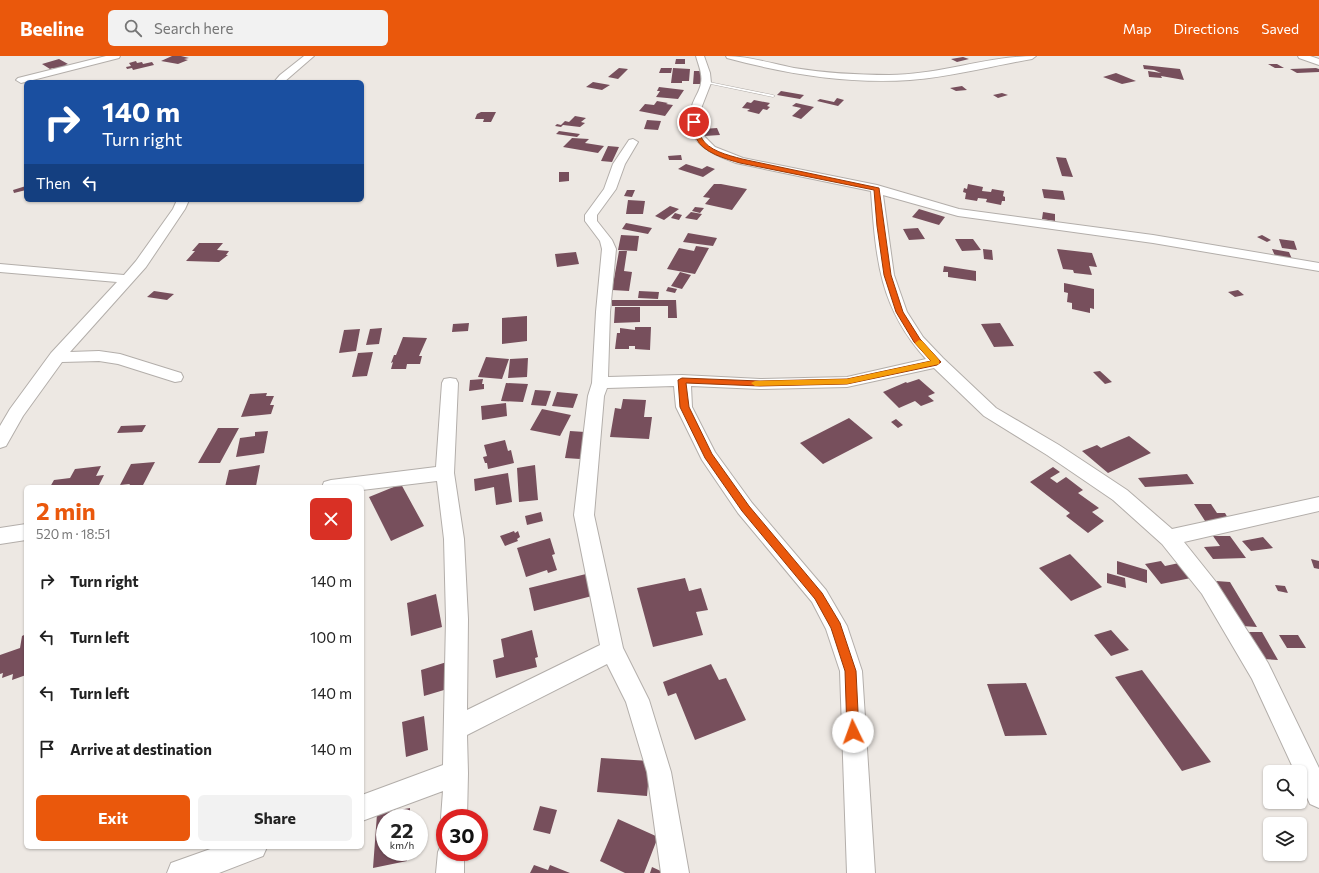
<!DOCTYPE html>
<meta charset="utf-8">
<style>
body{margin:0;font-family:Commissioner,sans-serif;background:#f2f2f2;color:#222;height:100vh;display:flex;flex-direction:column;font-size:15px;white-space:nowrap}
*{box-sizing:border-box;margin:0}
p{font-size:13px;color:#767676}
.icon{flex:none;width:22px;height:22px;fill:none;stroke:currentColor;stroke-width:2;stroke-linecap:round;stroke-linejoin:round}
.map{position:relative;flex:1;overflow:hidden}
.panel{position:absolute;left:24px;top:429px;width:340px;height:364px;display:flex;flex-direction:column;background:#fff;border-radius:6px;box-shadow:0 1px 3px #0004}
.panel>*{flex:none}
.guide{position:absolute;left:24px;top:24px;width:340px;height:122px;border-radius:6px;box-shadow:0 1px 3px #0004;background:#1a4fa0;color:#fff;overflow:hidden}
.controls{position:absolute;left:1263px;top:709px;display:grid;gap:8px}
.controls a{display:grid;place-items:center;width:44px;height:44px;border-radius:6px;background:#fff;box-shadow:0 1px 3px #0004;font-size:20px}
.speed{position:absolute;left:376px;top:753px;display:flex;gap:8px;font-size:20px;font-weight:700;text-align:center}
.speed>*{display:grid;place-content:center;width:52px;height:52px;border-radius:50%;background:#fff;box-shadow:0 1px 3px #0004;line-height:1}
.speed small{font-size:10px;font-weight:400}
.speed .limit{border:6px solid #d22;background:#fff;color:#111}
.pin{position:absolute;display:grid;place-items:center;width:34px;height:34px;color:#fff;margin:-17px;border:2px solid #fff;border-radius:50%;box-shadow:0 1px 4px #0007}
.me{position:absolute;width:44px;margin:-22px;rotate:357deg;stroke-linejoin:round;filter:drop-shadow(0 0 3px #0008)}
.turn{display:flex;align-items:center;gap:14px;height:84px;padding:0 12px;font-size:18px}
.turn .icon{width:52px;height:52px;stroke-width:2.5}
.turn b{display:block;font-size:28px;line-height:34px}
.then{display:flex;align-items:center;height:38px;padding:0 12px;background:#0003;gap:8px;font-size:15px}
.round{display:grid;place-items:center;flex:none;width:42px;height:42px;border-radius:6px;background:#f2f2f2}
.head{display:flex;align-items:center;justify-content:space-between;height:68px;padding:0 12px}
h1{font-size:24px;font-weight:700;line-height:30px;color:#ea580c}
.button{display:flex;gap:8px;margin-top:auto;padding:8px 12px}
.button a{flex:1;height:46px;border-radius:6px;background:#ea580c;color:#fff;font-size:16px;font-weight:700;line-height:46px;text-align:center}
.button a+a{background:#f2f2f2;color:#222}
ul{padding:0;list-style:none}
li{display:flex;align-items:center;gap:12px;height:56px;padding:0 12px}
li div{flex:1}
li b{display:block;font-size:15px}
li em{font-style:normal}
header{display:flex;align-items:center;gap:24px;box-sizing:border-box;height:56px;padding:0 20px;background:#ea580c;color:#fff}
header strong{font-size:19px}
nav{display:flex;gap:22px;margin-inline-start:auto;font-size:14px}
.search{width:280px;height:36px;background:#f2f2f2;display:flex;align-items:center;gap:10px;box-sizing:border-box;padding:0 14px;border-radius:6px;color:#767676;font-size:15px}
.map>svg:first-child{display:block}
.building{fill:#774f5c}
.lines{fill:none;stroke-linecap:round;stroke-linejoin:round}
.service-casing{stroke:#b3aeaa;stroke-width:1}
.minor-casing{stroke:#b3aeaa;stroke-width:2}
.service{fill:#fff;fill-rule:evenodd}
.minor{fill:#fff;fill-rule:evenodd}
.route{fill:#ea580c;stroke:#983908}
.slow{fill:#f59e0b}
</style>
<header>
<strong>Beeline</strong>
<div class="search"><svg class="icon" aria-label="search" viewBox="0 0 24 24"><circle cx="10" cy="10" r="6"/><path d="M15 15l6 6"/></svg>Search here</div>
<nav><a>Map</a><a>Directions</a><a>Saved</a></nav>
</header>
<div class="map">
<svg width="1319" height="817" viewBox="0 0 1319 817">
<rect width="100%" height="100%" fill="#ede8e3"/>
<path class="building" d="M172 0H181L189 2 184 3 188 4 178 8 161 5Z
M963 1 969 3 957 6 951 3Z
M59 3 68 8 65 9 69 10 57 14 53 12 50 13 42 8Z
M676 3H685V8H675Z
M136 5 137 7 142 6 143 8 152 6 154 9 133 14 132 12 127 13 126 11 131 10 129 7Z
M1268 8H1277L1284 12H1275Z
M1143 9 1180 13 1184 24 1161 20 1162 22 1149 21 1148 15 1161 17 1154 14 1144 13Z
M619 12 628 13 618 23 608 21Z
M661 12H672L671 17H659Z
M673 12 690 13 689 25H682V27H671Z
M1316 12 1319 13V16L1297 17 1290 13Z
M694 15H703L702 28H693Z
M1116 17 1136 25 1122 28 1103 21Z
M593 26 610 29 602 34 586 31Z
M962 30 967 34 956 35 950 32Z
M659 31 684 34 678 43 656 41 660 35H657Z
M781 35 804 39 800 43 777 39Z
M1002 37 1008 39 998 42 993 39Z
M837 42 844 44 838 50 817 45 820 43 834 46Z
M754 44 770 47 767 50 770 51 767 54 763 53 759 58 747 55 750 53 742 52 747 46 751 47Z
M657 45 668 47 666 48 673 49 665 60 639 55 645 48 654 49Z
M796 47 814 51 801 63 792 60 801 52 792 50Z
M481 56H496L491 66H483L484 63H475L477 58Z
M575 60 586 62 581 66 585 67 580 71 563 69 561 71 555 70 557 68 561 69 565 65 569 66Z
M647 64 661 65 658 74 644 73Z
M717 72 720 79 705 80 703 73Z
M559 75 580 78 577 81 556 78Z
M572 82 589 83 585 87 604 90 598 97 563 91Z
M608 90 619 91 612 106 601 105Z
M681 99 682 104H669L668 100Z
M1056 101 1066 102 1073 121 1062 120Z
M686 108 702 113 707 110 715 113 703 121 678 113Z
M559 116H569V125L559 126Z
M714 128H721L747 133 732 154 705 148 710 142 703 141Z
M968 128 983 131 982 135 991 136 992 133 1004 135 1003 140 1005 141V145H1002L1001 149 986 146 987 143 978 142 977 145 965 143 966 137 963 136 964 132 967 133Z
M26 130V134L14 137 13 134Z
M1042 133 1063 135 1065 144 1044 142Z
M627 134H635L632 141 624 140Z
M133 144H151L148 146 131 145Z
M628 144 645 145 643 158H626Z
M670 150 679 153 664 164 655 160Z
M695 151 704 152 700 157 692 155Z
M919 153 945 161 939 169 912 161Z
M691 156 702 158 697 164 685 162Z
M1043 156 1055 158V165L1042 163Z
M675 157 682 159 679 164 671 162Z
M626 167 652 172 648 178 622 173Z
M918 172 925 183 909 184 903 173Z
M688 177 717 182 713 190 683 186Z
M621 179 639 180 637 195 618 194Z
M1262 179 1271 184 1267 186 1257 181Z
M955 183H973L981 194 962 195Z
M1279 183 1294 185 1297 194 1282 192Z
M199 187H223L217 194 229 195 226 199H228L219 206 186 205 195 195H192Z
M696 190 709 192 695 218 667 213 679 192 694 195Z
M983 193 992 194 993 204 984 203Z
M1057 193 1092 197 1097 211 1089 210 1092 219 1074 217 1073 214 1063 213Z
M1272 193 1289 196 1292 203 1275 200Z
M619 195H627L624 215 632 216 629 235 612 234Z
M576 196 579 208 557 211 555 198Z
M944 210 976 215V225L948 221V216H943Z
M680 216 691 219 682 233 671 230Z
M1064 227 1094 233V253L1090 252V257L1072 253V247L1067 246 1068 237 1064 236Z
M668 231 677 233 675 237 666 235Z
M1238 234 1244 239 1235 241 1228 236Z
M154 235 174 238 167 244 147 241Z
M639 235 659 236 658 243 638 242Z
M612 244H676L677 262H668V250H612Z
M615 251H640V266L614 267Z
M527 260V285L502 288V262Z
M469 267 468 275 452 276 453 268Z
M1000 267 1014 290 994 291 981 268Z
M635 271H651L650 294 635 293V290H629V293H615L617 277H620V272L635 274Z
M382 272 379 288 366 289 370 273Z
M360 273 356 295 339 297 344 274Z
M403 281 427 282 419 300H422L420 308H407L406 313H391L393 306 391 307 394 299H396Z
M373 296 367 320 352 321 358 297Z
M486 301 509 303 502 323 478 321Z
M528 302 527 321 508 322 510 303Z
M1100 315 1112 326 1105 328 1093 316Z
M483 323 482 328H484V333L469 335 470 324Z
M919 323 935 337 928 340 934 345 921 350 915 345 899 352 883 336 906 326 907 327Z
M506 327 528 328 523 346 501 345Z
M535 334 551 335 546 350 531 349Z
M557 336 578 338 573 352 552 350Z
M267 337 266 340H274L270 349H274L271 358 241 361 250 338Z
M623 343 646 344 644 361H652L649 383 610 381 615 352 621 353Z
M506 347 507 360 482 364 481 350Z
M542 353 571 359 560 380 530 374Z
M849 362 873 382 823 408 800 387Z
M896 363 903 369 898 372 891 366Z
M146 369 142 376 117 377 121 370Z
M218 372H239L220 407H198Z
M268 375 264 397 236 401 240 382 255 380V376Z
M570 375 585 376 580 403 565 402Z
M1129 380 1151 397 1108 417 1082 395 1097 389 1101 392Z
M505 384 508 395 511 394 514 407 488 413 487 407H485L483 401 487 400 484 389Z
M155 406 142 431H128L130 428 120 429 131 408Z
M260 409 256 430 225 431 229 414Z
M535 409 538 444 519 446 517 412Z
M101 410 96 420 104 419 98 431H50L54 424 70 422 75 413Z
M1053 411 1060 416 1050 422 1057 427 1066 421 1083 434 1078 437 1099 452 1092 456 1104 465 1088 477 1066 460 1070 457 1030 426Z
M508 417 512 446 496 449 494 431 475 435 474 423Z
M1187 418 1194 428 1145 431 1138 422Z
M401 428 424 470 391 485 369 441Z
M1194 448H1211L1217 457H1225L1229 464 1207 468Z
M541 456 543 465 527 469 525 460Z
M514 475 515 477 518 475 520 481 517 483 518 485 505 490 500 480Z
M1213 480H1230L1246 502 1213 503 1204 491 1220 490Z
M1263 481 1273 492 1251 495 1242 485Z
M550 482 555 498 552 499 557 514 548 517 547 514 526 521 517 492Z
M1070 498 1102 531 1071 545 1039 512Z
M1311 503 1319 505V513L1314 512Z
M1117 505 1147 514V527L1117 518Z
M1161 505 1165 510 1179 507 1191 522 1161 528 1145 508Z
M1107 517 1125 522 1126 532 1107 527Z
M586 518 592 540 534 555 529 532Z
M685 522 689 535 701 532 708 554 696 556 703 579 653 591 637 532Z
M1216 525 1230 526 1257 571 1242 570Z
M1275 529 1285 530 1288 537 1278 535Z
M436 538 442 571 411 580 407 547Z
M532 574 538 601 535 602 537 611 496 622 493 604 504 601 501 583Z
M1111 574 1129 594 1111 600 1094 579Z
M1247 576H1262L1278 604 1263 603Z
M26 578V619L12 624 13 618 2 622 3 617 0 618V599L20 592 22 580Z
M1279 579H1298L1306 592H1287Z
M450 605 454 631 424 640 421 614Z
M711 608 719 624 726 622 746 664 695 684 676 637 668 640 663 626Z
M1142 614 1211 706 1182 715 1115 621Z
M1026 627 1047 679 1005 680 987 628Z
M424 660 428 694 406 701 402 666Z
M601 702 650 705 647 740 597 736Z
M540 750 557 754 550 778 533 774Z
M410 752V762H385V796H408L407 805 373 812 377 758Z
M618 763 658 781 644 817H625L600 805Z
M534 809 548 814 550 809 570 817H530Z
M652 811 665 817H650Z"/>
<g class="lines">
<g class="service-casing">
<path id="service" d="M704 25 773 39 775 40 773 41 706 27 704 26Z"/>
</g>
<g class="minor-casing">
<path id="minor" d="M106 0H120L119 2 21 27 16 24 18 22Z
M304 0H314L284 26H274L280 19Z
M696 0H704L710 17 711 27 702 50 700 62V72L704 80 715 91 743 102 877 129 959 153 1153 179 1319 207V215L1153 187 958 160 883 139 894 219 907 256 923 281 943 302 996 352 1059 389 1127 434 1172 473 1319 441V455L1184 486 1216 526 1268 607 1319 712V752L1310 748 1300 726V716H1295L1252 623 1202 538 1162 488 1113 444 1047 399 984 360 934 312 847 331 760 333 691 330 692 351 715 396 752 447 826 534 847 570 862 615 875 817H847L840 615 826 573 812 546 738 457 702 404 676 351 674 330 607 332 604 340 594 459 623 592 649 644 671 716 689 817H661L647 716 626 646 607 608 467 679 468 717 467 762H445V771L441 762 443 735 362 765V739L443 709 446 563 444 483 437 425 362 434V431H322L324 426 331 424 436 411 442 327 444 323 450 322 456 323 458 327 454 417 464 483 468 563 467 654 600 589 574 459 588 340 592 327 596 256 602 193 600 185 585 165V159L604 133 613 108 629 84 633 83 638 86 625 108 616 133 597 159V165L612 184 616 193 610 256 608 321 682 319 760 323 847 321 926 303C879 251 876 203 871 135L736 107C708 97 682 85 692 50 694 42 700 35 701 27 703 18 698 8 696 0Z
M726 0C749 0 772 8 794 12 825 17 857 19 889 19 939 19 987 0 1036 0L1032 3C991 10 951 21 910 24 848 28 786 18 727 2Z
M1298 0H1310L1319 3V9L1299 2Z
M177 144H189L185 153 146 211 70 296 99 295 120 298 181 317 183 321 181 325 175 326 118 308 99 305 62 306 23 360 6 390 0 392V370L10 353 51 297 117 226 0 216V208L124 219 136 205 173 153Z
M26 468V484L0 488V472Z
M445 785V796H464V817H436L438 796 442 787Z
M216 791H267L263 800 219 817H167L171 807Z"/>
</g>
<use href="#service" class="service"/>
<use href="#minor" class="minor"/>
</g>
<path class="route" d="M694 64 696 66C698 71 699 77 701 81 708 95 728 99 742 103L879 132 891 219 903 256 920 283 941 306 937 309 847 328 760 330 686 327 689 351 712 398 749 450 822 537 840 567 856 615 859 676 857 680 853 682 849 680 847 676 845 615 831 572 815 543 742 455 705 402 680 351 678 324 682 322 760 325 847 323 931 305 914 286 896 256 884 219 877 170 874 134 740 107C726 103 703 97 696 82 694 77 693 71 691 66Z"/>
<path class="slow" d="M919 284 922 285 939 304V308L847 328 755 330 751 327 755 325 847 323 931 305 915 287Z"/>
</svg>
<div class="controls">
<a><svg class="icon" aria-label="search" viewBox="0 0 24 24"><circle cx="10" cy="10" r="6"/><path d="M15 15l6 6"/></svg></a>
<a><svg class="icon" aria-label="layers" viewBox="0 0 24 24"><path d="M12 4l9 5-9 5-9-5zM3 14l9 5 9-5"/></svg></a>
</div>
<div class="speed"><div>22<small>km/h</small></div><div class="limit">30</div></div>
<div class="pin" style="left:694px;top:66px;background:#d93025"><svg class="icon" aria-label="arrive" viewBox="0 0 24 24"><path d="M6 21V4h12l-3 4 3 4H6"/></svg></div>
<svg class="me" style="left:853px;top:676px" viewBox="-20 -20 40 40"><circle r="19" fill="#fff"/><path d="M0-13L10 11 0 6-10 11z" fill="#ea580c"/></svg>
<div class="guide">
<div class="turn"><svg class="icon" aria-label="right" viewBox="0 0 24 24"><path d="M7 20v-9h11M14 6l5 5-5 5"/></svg><div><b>140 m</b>Turn right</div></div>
<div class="then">Then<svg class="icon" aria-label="left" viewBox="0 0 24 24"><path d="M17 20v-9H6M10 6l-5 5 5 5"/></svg></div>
</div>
<section class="panel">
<div class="head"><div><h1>2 min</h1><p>520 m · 18:51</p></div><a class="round" style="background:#d93025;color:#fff"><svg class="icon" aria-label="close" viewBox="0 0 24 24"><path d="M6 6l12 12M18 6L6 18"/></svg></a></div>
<ul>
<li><svg class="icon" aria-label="right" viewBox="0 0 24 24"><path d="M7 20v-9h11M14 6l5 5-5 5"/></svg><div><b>Turn right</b></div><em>140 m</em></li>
<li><svg class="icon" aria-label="left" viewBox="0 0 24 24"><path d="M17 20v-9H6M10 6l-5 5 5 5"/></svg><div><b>Turn left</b></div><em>100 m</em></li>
<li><svg class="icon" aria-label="left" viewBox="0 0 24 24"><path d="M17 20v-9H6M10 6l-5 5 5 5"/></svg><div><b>Turn left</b></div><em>140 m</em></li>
<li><svg class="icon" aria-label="arrive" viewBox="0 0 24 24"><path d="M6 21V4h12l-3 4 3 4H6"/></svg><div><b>Arrive at destination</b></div><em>140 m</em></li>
</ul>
<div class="button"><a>Exit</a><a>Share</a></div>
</section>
</div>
